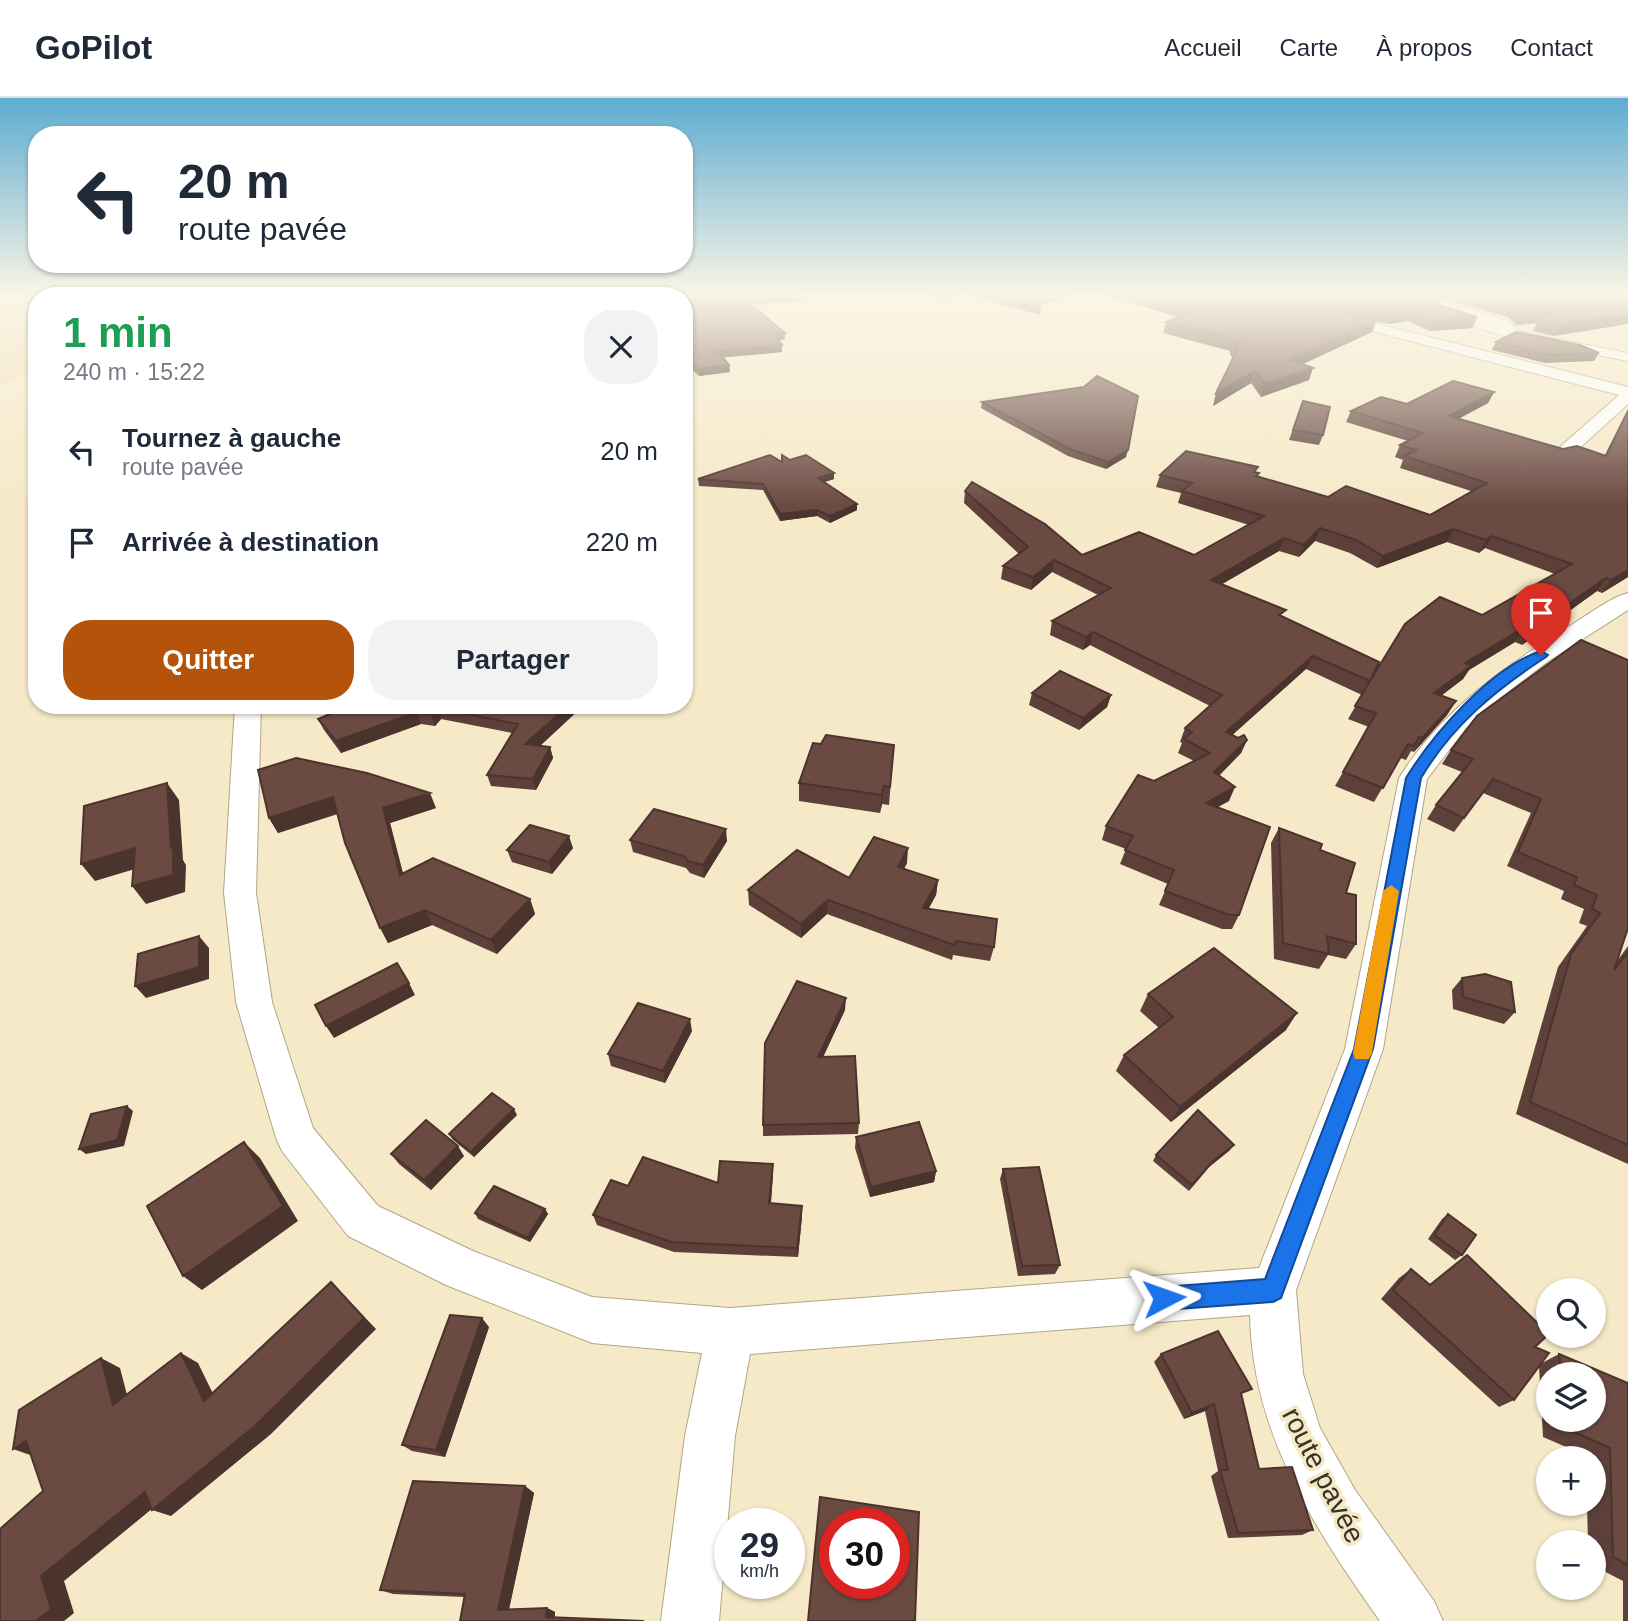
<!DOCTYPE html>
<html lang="fr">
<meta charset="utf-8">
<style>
body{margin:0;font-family:Arial,sans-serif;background:#f2f2f3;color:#1f2937;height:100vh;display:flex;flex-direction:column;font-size:26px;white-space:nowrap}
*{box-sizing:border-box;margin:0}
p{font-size:23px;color:#747a83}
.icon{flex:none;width:38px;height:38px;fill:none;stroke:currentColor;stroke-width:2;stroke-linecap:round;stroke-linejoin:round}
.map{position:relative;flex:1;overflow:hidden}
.details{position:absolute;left:28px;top:189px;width:665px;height:427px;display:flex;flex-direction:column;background:#fff;border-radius:28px;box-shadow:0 2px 5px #0004}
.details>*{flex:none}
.top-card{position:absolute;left:28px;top:28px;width:665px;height:147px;border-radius:28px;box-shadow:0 2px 5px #0004;background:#fff;color:#1f2937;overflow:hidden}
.controls{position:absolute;left:1536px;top:1180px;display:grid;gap:14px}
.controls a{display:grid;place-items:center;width:70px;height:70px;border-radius:50%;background:#fff;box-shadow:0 2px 5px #0004;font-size:35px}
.speed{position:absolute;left:714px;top:1410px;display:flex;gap:14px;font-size:35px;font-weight:700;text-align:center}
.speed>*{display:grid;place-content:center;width:91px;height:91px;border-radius:50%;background:#fff;box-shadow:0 2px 5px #0004;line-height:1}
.speed small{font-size:18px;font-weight:400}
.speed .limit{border:10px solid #d22;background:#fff;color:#111}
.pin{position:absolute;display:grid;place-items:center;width:60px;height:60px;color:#fff;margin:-72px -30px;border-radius:50% 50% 50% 0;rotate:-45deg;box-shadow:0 0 7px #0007}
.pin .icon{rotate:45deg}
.me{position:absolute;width:77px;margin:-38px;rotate:86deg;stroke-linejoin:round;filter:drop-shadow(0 0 5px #0008)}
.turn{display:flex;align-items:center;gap:24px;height:147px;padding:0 35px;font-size:32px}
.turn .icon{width:91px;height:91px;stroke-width:2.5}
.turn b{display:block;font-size:49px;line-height:60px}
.round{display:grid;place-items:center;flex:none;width:74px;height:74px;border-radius:28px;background:#f2f2f3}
.head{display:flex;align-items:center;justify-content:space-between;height:119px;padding:0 35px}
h1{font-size:42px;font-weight:700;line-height:52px;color:#1e9e55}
.cta{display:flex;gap:14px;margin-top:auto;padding:14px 35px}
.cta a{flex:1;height:80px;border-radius:28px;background:#b45309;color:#fff;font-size:28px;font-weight:700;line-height:80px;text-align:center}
.cta a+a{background:#f2f2f3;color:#1f2937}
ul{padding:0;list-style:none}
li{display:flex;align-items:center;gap:21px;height:91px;padding:0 35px}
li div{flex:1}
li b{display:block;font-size:26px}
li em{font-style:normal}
header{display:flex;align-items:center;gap:42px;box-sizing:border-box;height:98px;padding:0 35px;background:#fff;border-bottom:2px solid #e0e1e3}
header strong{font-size:33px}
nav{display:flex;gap:38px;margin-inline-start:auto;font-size:24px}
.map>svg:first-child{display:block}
.built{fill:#eedfb5}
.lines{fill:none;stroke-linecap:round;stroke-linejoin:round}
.minor-casing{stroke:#b1a685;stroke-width:2}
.minor{fill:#fff;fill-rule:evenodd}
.wall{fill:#5c4039;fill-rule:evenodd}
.shaded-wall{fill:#4b342e}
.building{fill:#6b4a42;stroke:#4b342e;stroke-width:2;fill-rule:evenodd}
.route{fill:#1a73e8;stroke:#114b97;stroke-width:2}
.slow{fill:#f59e0b}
.labels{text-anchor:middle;stroke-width:7;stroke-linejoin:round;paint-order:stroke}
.near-street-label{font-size:28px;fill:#383325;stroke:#f5e9c7}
</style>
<header>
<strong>GoPilot</strong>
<nav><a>Accueil</a><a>Carte</a><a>À propos</a><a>Contact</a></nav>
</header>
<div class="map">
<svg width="1628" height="1523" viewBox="0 0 1628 1523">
<rect width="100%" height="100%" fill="#f5e9c7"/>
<path class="built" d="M0 195H50L37 198V202L0 222Z
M37 222V269L0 287V224Z"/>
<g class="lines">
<g class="minor-casing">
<path id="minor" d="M1445 204 1507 222 1518 233 1628 255V263L1507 239 1420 211Z
M1334 215 1628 289V306L1572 357H1560L1557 353 1560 349 1619 297 1329 222 1327 219Z
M1628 495V512L1547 564 1492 606 1466 630 1427 681 1383 951 1296 1192 1303 1276 1320 1330 1355 1392 1434 1503 1443 1523H1380C1314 1430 1252 1334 1250 1217L750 1256 735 1338 719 1523H661L685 1338 702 1255 592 1245 446 1187 348 1138 282 1053 276 1040 236 904 224 795 235 607H261L256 795 272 904 313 1030 378 1108 473 1153 592 1199 730 1210 1259 1170 1345 951 1399 680C1442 611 1508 566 1576 524 1592 514 1610 500 1628 495Z"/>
</g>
<use href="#minor" class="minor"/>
</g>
<path class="wall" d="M305 195H801L802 203 751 206 785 241 778 242 782 247V254L723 259 729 267 730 274 699 278 684 264V198H307Z
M926 195H1075L1040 207V217L960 195 952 201 926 198Z
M1096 195H1628L1554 238 1533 233 1537 225 1516 227 1508 219 1444 201 1433 205 1477 219 1472 230 1430 233 1407 223 1389 226 1370 222 1376 223 1372 234 1303 266 1309 282 1261 299 1251 285 1213 308 1233 261 1230 256V253L1163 235 1166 224 1178 219 1125 203 1126 198 1118 202Z
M1496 244 1599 255 1594 263 1545 265 1492 252Z
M1494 294 1488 305 1458 321 1563 351 1605 357 1628 311V479L1602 495 1597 493 1522 547 1515 544 1469 572 1463 581 1441 598 1456 603 1447 617 1414 654 1411 653 1406 662 1400 660 1374 704 1335 688 1369 629 1348 621 1362 597 1306 571 1232 637 1238 640 1247 642 1241 655 1219 678 1229 703 1217 709 1239 817 1232 831H1222L1159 807 1168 786 1120 766 1126 751 1102 742 1106 728 1154 683 1194 663 1178 655 1182 645 1180 644 1185 630 1210 608 1090 547 1083 552 1050 537 1052 523 1098 497 1052 474 1031 492 1001 481 1003 468 1019 456 964 405 965 393 1082 457H1194L1249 427 1178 405 1181 395 1156 389 1160 377 1256 375H1259L1258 378 1328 399 1430 417 1471 393 1400 370 1403 362 1395 359 1400 347 1408 343 1346 324 1351 313ZM1315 443 1350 455 1377 470 1447 444 1479 455 1485 450 1555 476 1482 517 1370 583 1283 519 1222 486 1279 453 1299 459Z
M1303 303 1323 337 1319 347 1289 342Z
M982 304 1126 359 1106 371 1068 358 981 310Z
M790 362 834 381 824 384 857 406V412L830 425 817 418 780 423 763 392 699 388 698 381Z
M1628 562 1617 863 1628 848V1066L1516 1016 1558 869 1587 828 1579 825 1584 811 1561 801 1564 793 1507 768 1531 715 1483 695 1454 734 1427 721 1436 707 1462 674 1442 666 1451 652Z
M1032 595 1111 597 1107 609 1079 632 1029 607Z
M325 607H584L540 648 550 649 553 660 536 692 491 688 487 677 512 635 441 621 435 628 421 626 341 655 324 632 318 621 330 616Z
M821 646 894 647 889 707 882 706 880 715 799 703V685Z
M258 672 436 710 390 725 403 775 530 801 535 816 497 856 432 827 388 845 338 716 278 735 269 720Z
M1279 730 1320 752 1346 795 1356 846 1346 861 1328 857 1319 871 1274 861 1271 745Z
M630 742 727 743 704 780 690 775 686 770 633 754Z
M573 750 552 776 512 764 507 752Z
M907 765 904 771 938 782 936 797 929 810 994 849 990 863 953 857 952 862 827 816 801 840 749 807 748 792 849 780Z
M1462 880 1515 914 1504 926 1453 911 1452 892Z
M1148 896 1286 932 1171 1024 1116 973 1124 957 1159 930 1140 913Z
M845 912 823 959 859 1025 858 1036 763 1038V1027Z
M692 933 665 985 611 968 608 956Z
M517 1017 474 1059 453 1042 449 1036Z
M856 1039 936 1073 934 1084 870 1099 855 1050Z
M1230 1052 1209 1069 1189 1093 1153 1063 1156 1057Z
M391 1056 464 1058 431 1092 399 1066Z
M773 1066V1076L771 1105 802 1118 798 1159 674 1154 597 1127 593 1117 628 1088 718 1085Z
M1003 1071 1060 1167 1055 1176 1018 1178 1000 1081Z
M545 1111 548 1116 530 1144 478 1121 475 1115Z
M1448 1116 1462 1157 1455 1162 1428 1141 1442 1121Z
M1467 1157 1535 1249 1542 1265 1559 1256 1628 1285V1523H1623V1483L1594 1468V1444H1588L1587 1405H1594V1360H1587V1358L1543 1339 1539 1268 1514 1302 1499 1309 1381 1201 1399 1180 1411 1171 1429 1187ZM1549 1276H1594V1321H1549Z
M489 1229 445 1359 412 1353 402 1347Z
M1161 1256 1242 1299 1259 1371 1313 1432 1302 1437 1228 1440 1211 1378 1218 1373 1205 1313 1184 1321 1154 1264Z
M525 1388 534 1395 509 1511 547 1510 555 1514V1519L460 1523 464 1499 393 1496 380 1492Z"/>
<path class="shaded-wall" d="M952 195H960L952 201Z
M1060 195H1075L1038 208 1039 202Z
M1121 195H1126V198L1118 202 1119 196Z
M1434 195H1447L1444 201 1419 208 1424 198Z
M802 196V203L745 207 744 201Z
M1411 212 1407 223 1389 226 1394 215Z
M1558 213 1539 222 1537 225 1516 227 1521 216Z
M1628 216V226L1554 238 1560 226Z
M1477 219 1472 230 1430 233 1435 222Z
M1376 223 1372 234 1285 274 1290 262Z
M785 235V241L774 243V236Z
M782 247V254L718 260 717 253Z
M729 267 730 274 699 278V271Z
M1313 270 1309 282 1261 299 1265 286Z
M1255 273 1251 285 1213 308 1216 295Z
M1494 294 1488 305 1443 329 1449 318Z
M1128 352 1126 359 1106 371 1108 364Z
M834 375V381L818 386V380Z
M857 406V412L830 425V418Z
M817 412V418L780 423V416Z
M1320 430 1315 443 1299 459 1304 447Z
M1453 431 1447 444 1377 470 1383 458Z
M1492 438 1485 450 1479 455 1486 442Z
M1284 440 1279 453 1207 495 1211 482Z
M1054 462 1052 474 1031 492 1033 479Z
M1628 472V479L1602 495 1611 482Z
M1606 480 1597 493 1522 547 1530 533Z
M1523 530 1515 544 1469 572 1463 581 1426 609 1434 595 1465 565Z
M1093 534 1090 547 1083 552 1086 539Z
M1313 558 1306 571 1220 648 1226 634Z
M1111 597 1107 609 1079 632 1083 620Z
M1456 603 1447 617 1414 654 1422 640Z
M569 607H584L529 658 525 646Z
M437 610 441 621 435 628 431 617Z
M417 614 421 626 341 655 336 643Z
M1247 642 1241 655 1208 688 1214 674Z
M550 649 553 660 536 692 533 681Z
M167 685 179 702 183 762 186 767 185 794 146 806 132 788 171 750Z
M884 688 882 706 880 715 882 697Z
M1235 689 1229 703 1200 719 1206 705Z
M430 695 436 710 390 725 407 792 400 777 383 710Z
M333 699 341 714 278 735 269 720Z
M726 731 727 743 704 780 703 767Z
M569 738 573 750 552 776 549 764Z
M135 750 148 767 95 783 81 766Z
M908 750 907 765 896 783 898 769Z
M938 782 936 797 921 824 923 810Z
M530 801 535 816 497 856 491 842Z
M828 802 827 816 801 840V826Z
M425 812 432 827 388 845 380 830Z
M199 838 209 850V881L146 900 135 888Z
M409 885 415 897 334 940 326 928Z
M846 900 845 912 818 970V959Z
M1297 915 1286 932 1171 1024 1180 1009Z
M690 921 692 933 665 985 663 973Z
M127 1008 133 1013 124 1048 86 1056 79 1051Z
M514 1011 517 1017 474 1059 471 1054Z
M244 1044 260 1060 298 1123 202 1192 183 1178Z
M1234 1047 1230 1052 1209 1069 1189 1093 1213 1063Z
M458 1048 464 1058 431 1092 424 1082Z
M773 1066V1076L770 1115 769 1105Z
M936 1073 934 1084 870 1099 871 1089Z
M802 1108V1118L798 1159 797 1150Z
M545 1111 548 1116 530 1144 527 1140Z
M331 1184 376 1231 271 1336 171 1418 152 1412Z
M482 1220 489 1229 445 1359 436 1352Z
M181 1255 198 1265 221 1312 204 1303Z
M101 1260 120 1270 132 1316 113 1307Z
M1214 1306 1205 1313 1184 1321 1192 1315Z
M26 1343 36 1359 13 1351Z
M525 1388 534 1395 508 1516 498 1512Z
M145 1394 164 1401 64 1483 74 1515 64 1523H36L41 1478Z
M547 1510 555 1514 554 1522 546 1519Z"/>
<path class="building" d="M306 195H801L802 196 744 201 785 235 774 236 782 247 717 253 729 267 699 271 684 258V198H308Z
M980 195H1060L1039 202 1040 211Z
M1137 195H1267L1376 223 1290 262 1313 270 1265 286 1255 273 1216 295 1238 250 1233 245 1239 247 1241 243 1166 224 1196 212Z
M1311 195H1434L1424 198 1422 201 1477 219 1435 222 1411 212 1394 215Z
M1464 195H1628V216L1560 226 1539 222 1558 213 1521 216 1513 208Z
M1516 234 1580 247 1599 255 1550 257 1496 244Z
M1097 278 1138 298 1128 352 1108 364 1070 351 982 304 1084 289Z
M1453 283 1494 294 1449 318 1563 351 1577 348 1606 358 1628 313V472L1611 482 1606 480 1530 533 1523 530 1465 565 1471 568 1434 595 1456 603 1422 640 1419 639 1414 648 1408 646 1383 690 1343 674 1376 615 1355 608 1370 583 1313 558 1226 634 1238 640 1244 637 1247 642 1214 674 1235 689 1206 705 1270 729 1239 817H1229L1165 793 1174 772 1125 752 1133 738 1106 728 1138 677 1154 683 1210 655 1184 641 1192 634 1185 630 1222 597 1093 534 1086 539 1052 523 1111 490 1054 462 1033 479 1003 468 1028 449 965 393 972 384 1045 426 1082 457 1139 434 1194 457 1264 418 1182 393 1192 385 1160 377 1186 353 1258 369 1254 374 1259 375 1256 378 1328 399 1346 388 1430 417 1487 385 1405 358 1416 352 1400 347 1423 335 1351 313 1381 299 1407 306ZM1320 430 1356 442 1383 458 1453 431 1486 442 1492 438 1572 466 1482 517 1440 499 1405 526 1370 583 1379 564 1279 517 1286 512 1211 482 1284 440 1304 447Z
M1303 303 1330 309 1323 337 1293 332Z
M770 357 782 364V357L790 362 806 357 834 375 818 380 857 406 830 418 817 412 780 416 763 386 698 381Z
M1581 542 1628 562V830L1614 872 1628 854V1047L1530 1004 1571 856 1600 815 1592 811 1597 797 1574 787 1577 779 1518 754 1541 701 1493 681 1464 720 1436 707 1473 661 1451 652 1477 618Z
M1060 573 1111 597 1083 620 1032 595Z
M326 607H569L525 646 550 649 533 681 487 677 518 626 437 610 431 617 417 614 336 643 318 621 330 616Z
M826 637 894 647 890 689 884 688 882 697 799 685 813 645 821 646Z
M296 660 367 675 430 695 383 710 400 777 433 760 530 801 491 842 425 812 380 830 345 745 333 699 269 720 258 672Z
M167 685 171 750 173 749V777L132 788 135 750 81 766 84 708Z
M654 711 726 731 703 767 688 763 684 758 630 742Z
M530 727 569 738 549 764 507 752Z
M1279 730 1322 746 1320 752 1355 765 1346 795 1356 797V846L1327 838 1329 856 1283 845Z
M874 739 908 750 898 769 938 782 923 810 997 821 994 849 956 843 954 847 828 802 801 826 748 792 797 752 849 780Z
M199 838V869L135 888 138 856Z
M1214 850 1297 915 1180 1009 1124 957 1173 919 1148 896Z
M397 865 409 885 326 928 315 907Z
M1485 876 1511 884 1515 914 1463 899 1462 880Z
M797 883 846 900 818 959 855 958 859 1025 763 1027 765 945Z
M638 905 690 921 663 973 608 956Z
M492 995 514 1011 471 1054 449 1036Z
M127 1008 117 1042 79 1051 91 1016Z
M1198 1012 1234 1047 1213 1063 1192 1087 1156 1057Z
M426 1022 458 1048 424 1082 391 1056Z
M919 1024 936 1073 871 1089 856 1039Z
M244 1044 283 1108 183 1178 147 1108Z
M643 1059 718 1085 720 1063 773 1066 769 1105 802 1108 797 1150 671 1144 593 1117 611 1082 628 1088Z
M1039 1069 1060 1167 1022 1168 1003 1071Z
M494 1088 545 1111 527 1140 475 1115Z
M1448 1116 1476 1137 1462 1157 1434 1137Z
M1467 1157 1549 1236 1535 1249 1549 1255 1514 1302 1393 1192 1411 1171 1430 1187Z
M331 1184 364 1220 256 1327 152 1412 145 1394 41 1478 51 1511 36 1523H0V1431L43 1393 26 1343 13 1351 19 1312 101 1260 113 1307 181 1255 204 1303Z
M450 1217 482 1220 436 1352 402 1347Z
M1218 1233 1252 1291 1241 1295 1259 1371 1292 1369 1313 1432 1238 1435 1220 1372H1228L1214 1306 1192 1315 1161 1256Z
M1559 1256 1628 1285V1467L1613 1459 1610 1350 1565 1330 1564 1321H1594V1276H1561Z
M413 1383 525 1388 498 1512 547 1510 546 1519 644 1523H460L465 1496 380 1492Z
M820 1399 919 1414 915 1523H808ZM835 1426H894V1486H835Z"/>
<linearGradient id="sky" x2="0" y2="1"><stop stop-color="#5eacd1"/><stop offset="0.48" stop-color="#faf5e6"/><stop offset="1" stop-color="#faf5e6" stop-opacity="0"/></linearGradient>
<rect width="1628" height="408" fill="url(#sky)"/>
<path class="route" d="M1541 553 1548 557 1546 559C1495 592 1452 628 1421 680L1373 951 1281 1200 1273 1204 1164 1212 1156 1209 1153 1200 1156 1192 1164 1189 1265 1181 1354 951 1406 680C1433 636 1491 569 1541 553Z"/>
<path class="slow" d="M1391 787 1399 793 1372 955 1369 961H1355L1353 955 1383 793Z"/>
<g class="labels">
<g class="near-street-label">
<text transform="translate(1324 1377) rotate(63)" y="10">route pavée</text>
</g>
</g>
</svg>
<div class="controls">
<a><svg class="icon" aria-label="search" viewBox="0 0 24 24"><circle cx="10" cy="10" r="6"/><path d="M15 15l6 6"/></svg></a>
<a><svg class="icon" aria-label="layers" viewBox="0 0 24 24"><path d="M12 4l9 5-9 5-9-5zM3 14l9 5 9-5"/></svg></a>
<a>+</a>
<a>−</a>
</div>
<div class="speed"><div>29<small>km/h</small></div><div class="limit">30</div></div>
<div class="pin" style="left:1541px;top:557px;background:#d93025"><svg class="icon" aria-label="arrive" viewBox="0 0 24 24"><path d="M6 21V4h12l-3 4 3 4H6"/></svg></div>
<svg class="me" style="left:1164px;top:1200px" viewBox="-20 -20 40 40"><path d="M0-17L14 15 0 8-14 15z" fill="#1a73e8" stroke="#fff" stroke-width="4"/></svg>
<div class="top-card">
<div class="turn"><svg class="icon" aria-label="left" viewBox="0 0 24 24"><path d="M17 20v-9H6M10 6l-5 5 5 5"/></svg><div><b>20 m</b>route pavée</div></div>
</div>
<section class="details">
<div class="head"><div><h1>1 min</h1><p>240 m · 15:22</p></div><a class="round"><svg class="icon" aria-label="close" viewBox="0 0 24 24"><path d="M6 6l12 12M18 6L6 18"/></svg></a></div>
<ul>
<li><svg class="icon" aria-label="left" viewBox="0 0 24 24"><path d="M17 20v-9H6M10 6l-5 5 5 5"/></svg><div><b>Tournez à gauche</b><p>route pavée</p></div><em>20 m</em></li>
<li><svg class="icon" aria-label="arrive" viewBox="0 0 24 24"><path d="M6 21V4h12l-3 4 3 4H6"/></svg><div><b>Arrivée à destination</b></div><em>220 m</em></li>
</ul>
<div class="cta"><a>Quitter</a><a>Partager</a></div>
</section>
</div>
